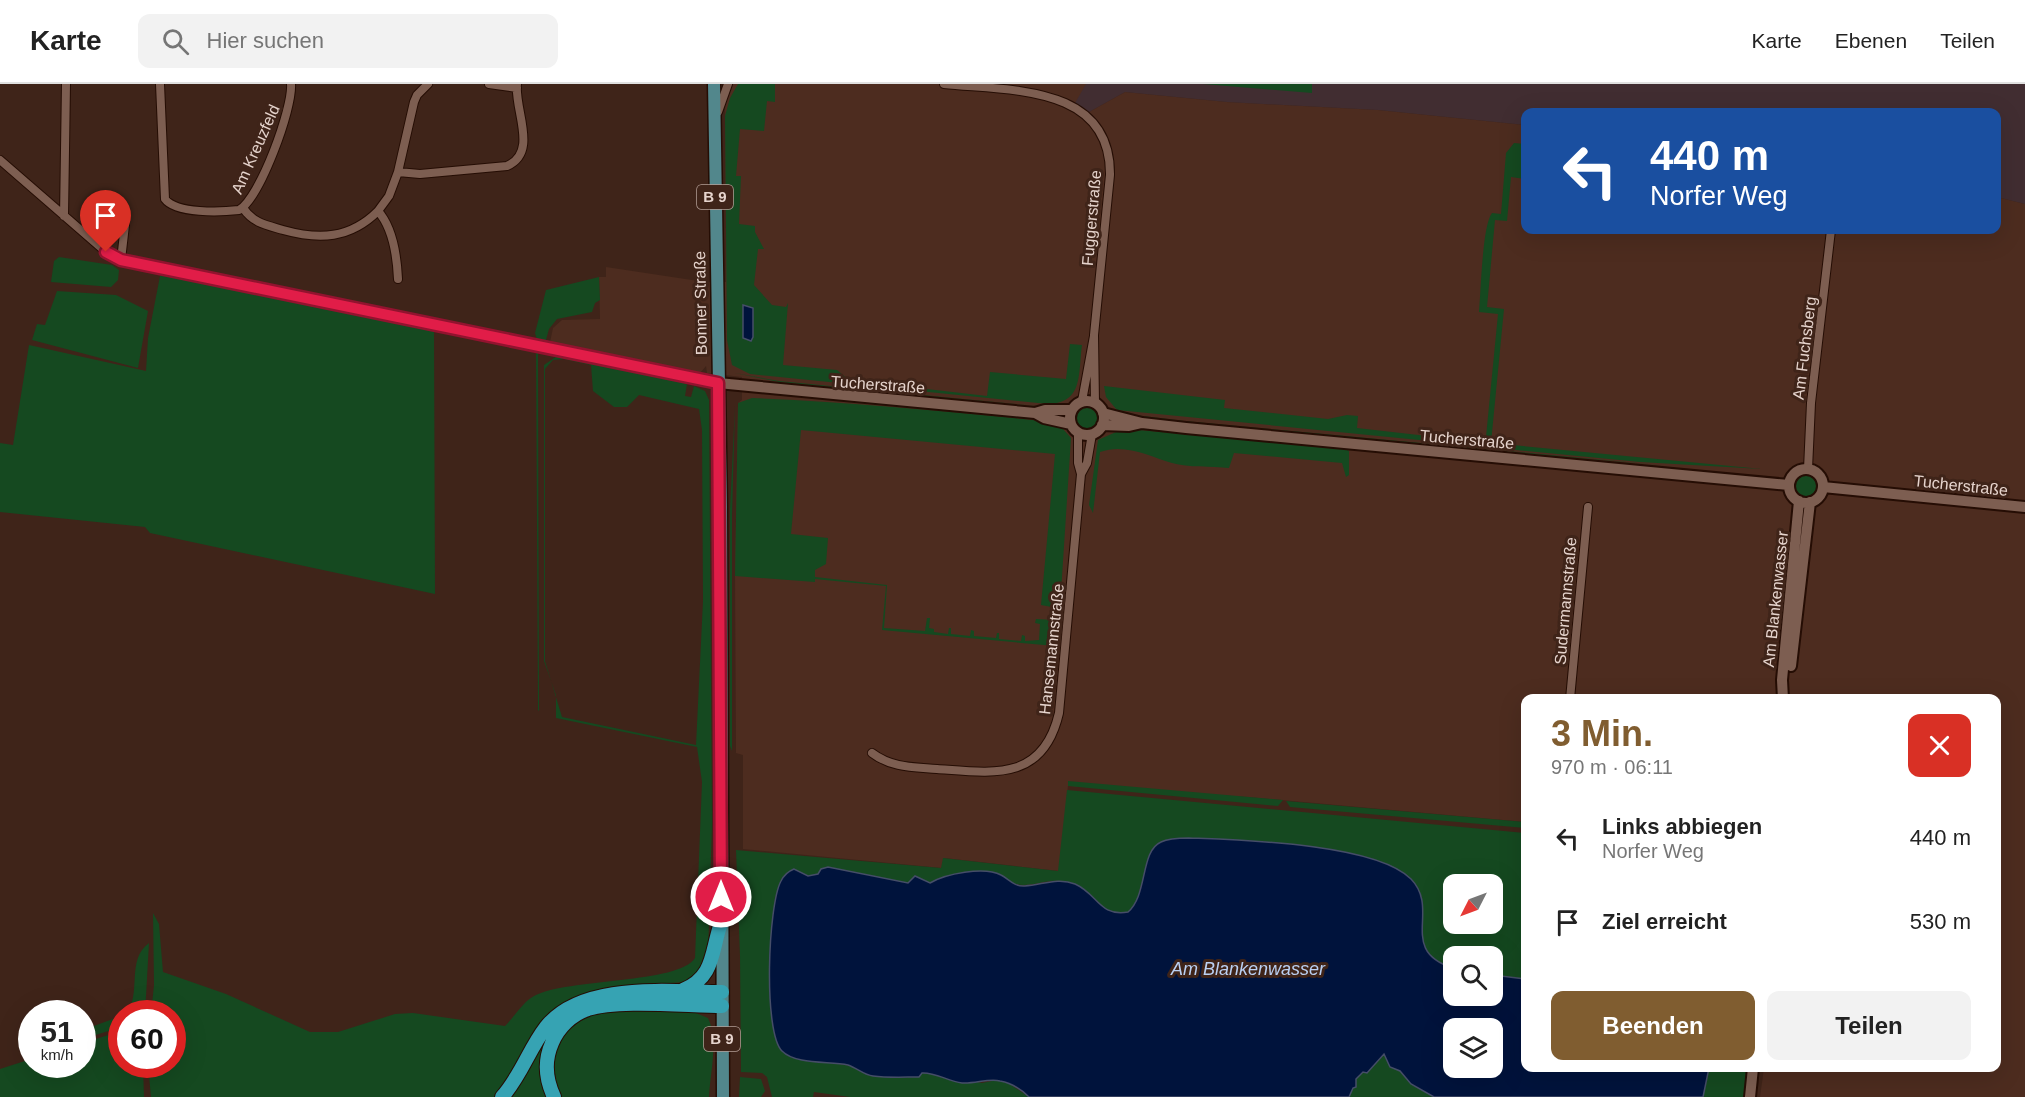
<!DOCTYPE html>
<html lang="de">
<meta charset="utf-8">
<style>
body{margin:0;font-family:Arial,sans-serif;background:#f2f2f2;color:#222;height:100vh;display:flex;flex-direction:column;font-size:22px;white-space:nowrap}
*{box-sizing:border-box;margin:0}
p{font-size:20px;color:#767676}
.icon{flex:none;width:33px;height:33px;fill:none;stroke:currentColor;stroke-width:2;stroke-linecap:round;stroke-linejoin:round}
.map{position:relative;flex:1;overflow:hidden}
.sheet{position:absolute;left:1521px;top:610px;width:480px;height:378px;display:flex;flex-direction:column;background:#fff;border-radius:12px;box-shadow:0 6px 24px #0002}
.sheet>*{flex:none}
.hud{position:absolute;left:1521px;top:24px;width:480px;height:126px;border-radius:12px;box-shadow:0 6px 24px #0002;background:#1a4fa0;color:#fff;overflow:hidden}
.needle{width:39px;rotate:228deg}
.fabs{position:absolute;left:1443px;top:790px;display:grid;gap:12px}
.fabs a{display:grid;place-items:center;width:60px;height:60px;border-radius:12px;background:#fff;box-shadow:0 6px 24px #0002;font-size:30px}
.speed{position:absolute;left:18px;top:916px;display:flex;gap:12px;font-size:30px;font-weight:700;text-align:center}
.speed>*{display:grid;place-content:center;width:78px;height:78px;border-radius:50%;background:#fff;box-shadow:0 6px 24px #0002;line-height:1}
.speed small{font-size:15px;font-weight:400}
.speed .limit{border:9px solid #d22;background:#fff;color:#111}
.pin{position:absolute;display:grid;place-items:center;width:51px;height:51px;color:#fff;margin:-62px -26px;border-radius:50% 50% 50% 0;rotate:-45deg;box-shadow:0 0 6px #0007}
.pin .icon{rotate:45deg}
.me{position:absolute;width:66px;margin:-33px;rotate:0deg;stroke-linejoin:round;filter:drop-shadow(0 0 4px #0008)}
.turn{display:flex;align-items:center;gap:21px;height:126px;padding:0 30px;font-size:27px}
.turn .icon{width:78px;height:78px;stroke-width:2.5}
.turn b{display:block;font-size:42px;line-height:51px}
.round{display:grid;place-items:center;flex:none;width:63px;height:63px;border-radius:12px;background:#f2f2f2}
.headline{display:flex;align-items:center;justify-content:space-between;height:102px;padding:0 30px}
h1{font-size:36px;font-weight:600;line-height:45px;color:#805d30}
.action{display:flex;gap:12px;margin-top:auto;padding:12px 30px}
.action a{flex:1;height:69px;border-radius:12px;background:#805d30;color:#fff;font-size:24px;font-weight:600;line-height:69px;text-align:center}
.action a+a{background:#f2f2f2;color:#222}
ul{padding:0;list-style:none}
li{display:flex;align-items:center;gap:18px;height:84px;padding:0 30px}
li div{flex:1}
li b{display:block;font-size:22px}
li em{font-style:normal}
header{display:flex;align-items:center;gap:36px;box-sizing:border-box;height:84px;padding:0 30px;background:#fff;border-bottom:2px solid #e0e0e0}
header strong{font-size:28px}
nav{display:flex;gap:33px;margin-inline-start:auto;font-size:21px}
.search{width:420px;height:54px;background:#f2f2f2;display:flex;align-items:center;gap:15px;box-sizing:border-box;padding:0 21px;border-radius:12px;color:#767676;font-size:22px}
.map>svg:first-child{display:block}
.built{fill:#4d2c1f}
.industrial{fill:#412d31}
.green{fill:#154920;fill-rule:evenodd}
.water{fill:#00133c;stroke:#454d68;stroke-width:1.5;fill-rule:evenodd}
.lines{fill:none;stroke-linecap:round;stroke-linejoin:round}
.street-casing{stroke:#250d04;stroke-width:10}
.secondary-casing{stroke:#250d04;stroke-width:14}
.primary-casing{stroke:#250d04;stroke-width:15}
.highway-casing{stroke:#250d04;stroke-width:16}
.street{stroke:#7d5e51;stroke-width:8}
.secondary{stroke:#7d5e51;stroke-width:10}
.primary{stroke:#52878c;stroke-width:12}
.highway{stroke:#36a3b3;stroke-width:14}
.route-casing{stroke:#92132f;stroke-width:15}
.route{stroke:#e11d48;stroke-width:10}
.labels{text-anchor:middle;stroke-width:6;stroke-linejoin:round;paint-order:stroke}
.shield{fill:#3f2419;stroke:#b49f97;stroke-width:1.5}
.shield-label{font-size:15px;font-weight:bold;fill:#e6d4cd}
.street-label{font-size:16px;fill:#e6d4cd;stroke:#3f2419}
.water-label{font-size:18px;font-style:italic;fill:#bad0f3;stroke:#3f2419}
</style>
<header>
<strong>Karte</strong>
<div class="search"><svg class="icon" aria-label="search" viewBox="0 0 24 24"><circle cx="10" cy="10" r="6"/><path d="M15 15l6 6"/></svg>Hier suchen</div>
<nav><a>Karte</a><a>Ebenen</a><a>Teilen</a></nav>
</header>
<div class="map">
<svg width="2025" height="1013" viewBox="0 0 2025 1013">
<rect width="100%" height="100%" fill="#3f2419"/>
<path class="built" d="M725 0H1086L1089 28 1125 8 1227 18 1378 26 1525 41 1526 146H1996L1997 113 2025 120V1013H1760L1764 984H1996V615H1526L1525 738 1247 713 1068 702 1059 787 944 774 942 784 743 765V671L736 669 735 492 738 319 742 316V293L707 289 706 282 701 288 696 289 645 283 640 277 633 276 628 280 549 263 553 244 562 236 600 235 599 193H606V183L705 198H726Z"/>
<path class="industrial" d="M1086 0H2025V120L1997 113 1996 28H1526L1525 41 1378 26 1227 18 1125 8 1089 28 1075 19Z"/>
<path class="green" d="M738 0H775V18L767 17 764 47 740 45 736 92H741L739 140 755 142V148L764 165H758L754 201 772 221 786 223 788 219 783 281 837 286 849 296 987 312 990 288 1066 295 1070 260 1082 261C1078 289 1084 319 1048 320L750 290 732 281 727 256 725 32 730 14Z
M1203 0H1312V9Z
M1514 59 1525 60V95L1511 93 1507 137 1495 136 1487 223 1504 225 1491 359 1762 385 1640 378 1485 363 1498 230 1479 228C1481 208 1482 142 1492 129L1501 130 1506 69Z
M59 173 112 181 119 186 118 196 111 203 51 198 54 177Z
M161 187 538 265 539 626 538 627 536 267 434 246 435 510 150 449 145 443 0 428V359L13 361 29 261 146 287 148 254Z
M599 193 600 216 595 219 592 228 557 235 549 245 544 263 538 259 535 249 546 206Z
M57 207 116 211 148 227 138 284 32 256 37 240 45 241Z
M560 270 661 292 687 300 685 312 691 313 694 302 705 307 709 316 712 740 708 871 694 894 684 898 604 904 580 912 494 1013H151L148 981H172V930H151L154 901 153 829 159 840 163 888 226 910 310 948H338L395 930 413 929 505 942C514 933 524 917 534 912 567 894 679 900 695 874L702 698 697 663 556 634V611L544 577V281ZM564 275 591 281 593 307 614 323H627L639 311 699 325 702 346 703 517 696 661 562 633 545 577V285L553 276Z
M735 289 779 297 1056 324 779 298Z
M1104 302 1225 316 1224 324 1328 335 1347 331 1358 332 1357 344 1480 358V362L1117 326 1106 313Z
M752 314C853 318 954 328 1055 338V342L1063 345 1071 354 1061 508H1056V514L1060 515 1057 524 1041 521 1055 370 801 346 791 450 828 454 826 480 815 486V493L887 501 884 544 925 547 927 534H930L929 544 934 545V548L948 550 949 544H951V550L970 552 971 546 974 547V552L996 554 997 549H999V555L1021 557 1022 551 1025 552V557L1039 556 1040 540 1035 539 1036 535 1054 536 1057 539 1055 562 882 546 886 502 815 495V498L735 492 738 319Z
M735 322 732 433V667L730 662V424Z
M1076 334a11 11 0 1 1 22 0a11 11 0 1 1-22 0Z
M1118 329 1184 337 1670 382 1295 349 1167 336Z
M1116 344 1344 364 1349 367V391L1346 393 1342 379 1234 369 1229 384C1211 382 1189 384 1172 379 1149 372 1125 359 1100 368L1093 429 1089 421 1098 356 1116 348Z
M1794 402a12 12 0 1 1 24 0a12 12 0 1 1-24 0Z
M1068 697 1283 716 1278 722 1068 702Z
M1067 706 1525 749V790L1521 833 1525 841V895L1496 894 1493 891 1492 873H1454L1453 884C1414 871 1421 848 1422 813L1269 758 1189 754 1169 756C1161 769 1152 781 1144 795 1135 808 1144 826 1121 830 1115 831 1108 829 1104 825 1094 813 1078 799 1062 797 1039 794 1021 811 1001 791L937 795 930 799H908L828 784 818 790 808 792 775 813 770 916 826 978 851 982 863 989 929 988 982 999 997 996 1008 999 1029 1013H850L814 1008 813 1013H772L767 993 762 989 741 988 740 872 736 766 941 784 943 774 1058 787ZM1454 801H1492V840H1454Z
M1286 717 1525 738V744L1290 723Z
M149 859 145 930H125C143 912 125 876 149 859Z
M612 914H700V917H605L552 950 550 1013H507L550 945Z
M607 926 691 927 708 934C719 956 710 989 709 1013H560C558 1005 553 995 552 986 549 952 579 934 607 926Z
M121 932V943L83 955V946Z
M121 947 122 981H143L144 1013H0V985L31 975 32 981H82L83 959Z
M1384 970 1388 973 1390 983 1400 987 1411 1000 1434 1013H1349L1356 995 1363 988 1367 989Z
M1709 984H1749L1746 1013H1703Z
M740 993 761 995 765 1007 761 1013H739Z"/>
<path class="water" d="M743 221 753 224V253L751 257 743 254Z
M1189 754C1239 756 1375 759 1411 795 1441 826 1397 866 1453 884L1454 912H1492L1493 891 1525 895 1526 984H1709L1703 1013H1434L1411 1000 1400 987 1390 983 1384 970 1367 989 1363 988 1356 995V1003L1353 1004 1349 1013H1029C1021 1005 1011 999 1000 997 989 994 975 1000 962 999 948 997 934 988 922 989L919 993C904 993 888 994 873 992 864 991 857 984 848 981 829 977 796 981 782 967 763 948 768 821 781 797 784 791 789 787 794 785L808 792 818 790 821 785 828 783 908 799 915 792 930 799C945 790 984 782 1001 791 1009 795 1014 803 1025 802 1042 801 1058 793 1075 800 1098 810 1099 833 1128 828 1148 811 1140 767 1161 758 1169 754 1180 754 1189 754ZM1454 945H1492V984H1454Z"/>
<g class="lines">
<g class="street-casing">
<path id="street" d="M160 0 165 115C176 130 221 128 239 126 260 114 293 24 291 0
M489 0 517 4
M944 0C1009 7 1111 0 1110 91L1094 251 1095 319
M718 28 728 0
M0 76 106 168 121 176 718 299
M398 88 414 18 417 11 428 0
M243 124C253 139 266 141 283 146 319 156 350 155 378 127
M64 132 66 0
M121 176 125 141
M398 195C397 173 393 144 378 127L389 112 398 88 420 90 507 82C539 68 514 26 517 0
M1082 317 1094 252
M1078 348V379L1081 390
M1808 385 1811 319 1831 146
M1570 615 1588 423
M872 669C892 684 913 683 937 685 993 689 1043 698 1059 629L1081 390 1087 379 1092 350"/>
</g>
<g class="secondary-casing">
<path id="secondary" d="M718 299 1035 329 1044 334 1071 340
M1070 334a17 17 0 1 1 34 0a17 17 0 1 1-34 0Z
M1035 329 1045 326H1071
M1103 329 1142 339 1186 344 1789 401
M1102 341 1129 342 1142 339
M1789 402a17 17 0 1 1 34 0a17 17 0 1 1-34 0Z
M1823 403 2025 423
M1791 582 1810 418
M1783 615 1782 596 1799 417
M1750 1013 1753 984"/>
</g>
<g class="primary-casing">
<path id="primary" d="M714 0 721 422 723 1013"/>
</g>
<g class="highway-casing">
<path id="highway" d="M683 906C715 893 711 867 721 839
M502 1013C521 992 529 965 546 943 582 897 670 908 722 908
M554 1013C546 996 544 977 552 959 558 944 572 930 588 925 617 915 688 922 722 922"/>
</g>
<use href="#street" class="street"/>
<use href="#secondary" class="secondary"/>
<use href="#primary" class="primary"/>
<use href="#highway" class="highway"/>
</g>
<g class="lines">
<g class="route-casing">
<path id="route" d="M106 168 121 176 718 299 721 813"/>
</g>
<use href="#route" class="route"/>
</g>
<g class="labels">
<g class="shield">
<rect x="697" y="101" width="36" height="24" rx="4.5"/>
<rect x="704" y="943" width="36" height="24" rx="4.5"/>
</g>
<g class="shield-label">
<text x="715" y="118">B 9</text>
<text x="722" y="960">B 9</text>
</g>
<g class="street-label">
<text transform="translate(255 65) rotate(-66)" y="6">Am Kreuzfeld</text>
<text transform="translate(1091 134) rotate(-85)" y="6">Fuggerstraße</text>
<text transform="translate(700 219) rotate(-91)" y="6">Bonner Straße</text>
<text transform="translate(1804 264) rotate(-83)" y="6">Am Fuchsberg</text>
<text transform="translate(878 300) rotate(4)" y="6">Tucherstraße</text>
<text transform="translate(1467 355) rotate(5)" y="6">Tucherstraße</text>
<text transform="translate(1961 401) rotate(6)" y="6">Tucherstraße</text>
<text transform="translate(1775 515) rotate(-84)" y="6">Am Blankenwasser</text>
<text transform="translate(1565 517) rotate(-85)" y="6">Sudermannstraße</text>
<text transform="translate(1051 565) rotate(-84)" y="6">Hansemannstraße</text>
</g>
<g class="water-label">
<text x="1248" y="891">Am Blankenwasser</text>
</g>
</g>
</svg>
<div class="fabs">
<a><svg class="needle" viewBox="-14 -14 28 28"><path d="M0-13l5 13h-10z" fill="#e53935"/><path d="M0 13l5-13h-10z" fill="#767676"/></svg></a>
<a><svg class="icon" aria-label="search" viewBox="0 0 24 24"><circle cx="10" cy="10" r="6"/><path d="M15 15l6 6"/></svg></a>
<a><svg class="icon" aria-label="layers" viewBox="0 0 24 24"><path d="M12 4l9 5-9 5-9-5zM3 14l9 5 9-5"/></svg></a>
</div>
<div class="speed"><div>51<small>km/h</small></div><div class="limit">60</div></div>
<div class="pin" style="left:106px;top:168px;background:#d93025"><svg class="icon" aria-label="arrive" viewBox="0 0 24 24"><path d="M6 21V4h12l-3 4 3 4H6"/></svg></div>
<svg class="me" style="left:721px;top:813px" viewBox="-20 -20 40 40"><circle r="17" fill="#e11d48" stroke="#fff" stroke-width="3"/><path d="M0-11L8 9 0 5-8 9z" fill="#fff"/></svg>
<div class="hud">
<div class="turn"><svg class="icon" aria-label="left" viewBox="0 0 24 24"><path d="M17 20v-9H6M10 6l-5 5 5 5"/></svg><div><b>440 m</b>Norfer Weg</div></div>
</div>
<section class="sheet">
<div class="headline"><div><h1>3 Min.</h1><p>970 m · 06:11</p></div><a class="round" style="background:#d93025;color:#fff"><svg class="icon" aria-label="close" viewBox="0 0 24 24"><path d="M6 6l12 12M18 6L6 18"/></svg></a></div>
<ul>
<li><svg class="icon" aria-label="left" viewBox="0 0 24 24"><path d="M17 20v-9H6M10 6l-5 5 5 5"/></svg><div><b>Links abbiegen</b><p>Norfer Weg</p></div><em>440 m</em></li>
<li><svg class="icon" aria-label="arrive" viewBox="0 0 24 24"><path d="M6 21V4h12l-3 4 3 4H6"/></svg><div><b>Ziel erreicht</b></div><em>530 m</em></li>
</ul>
<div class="action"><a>Beenden</a><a>Teilen</a></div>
</section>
</div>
